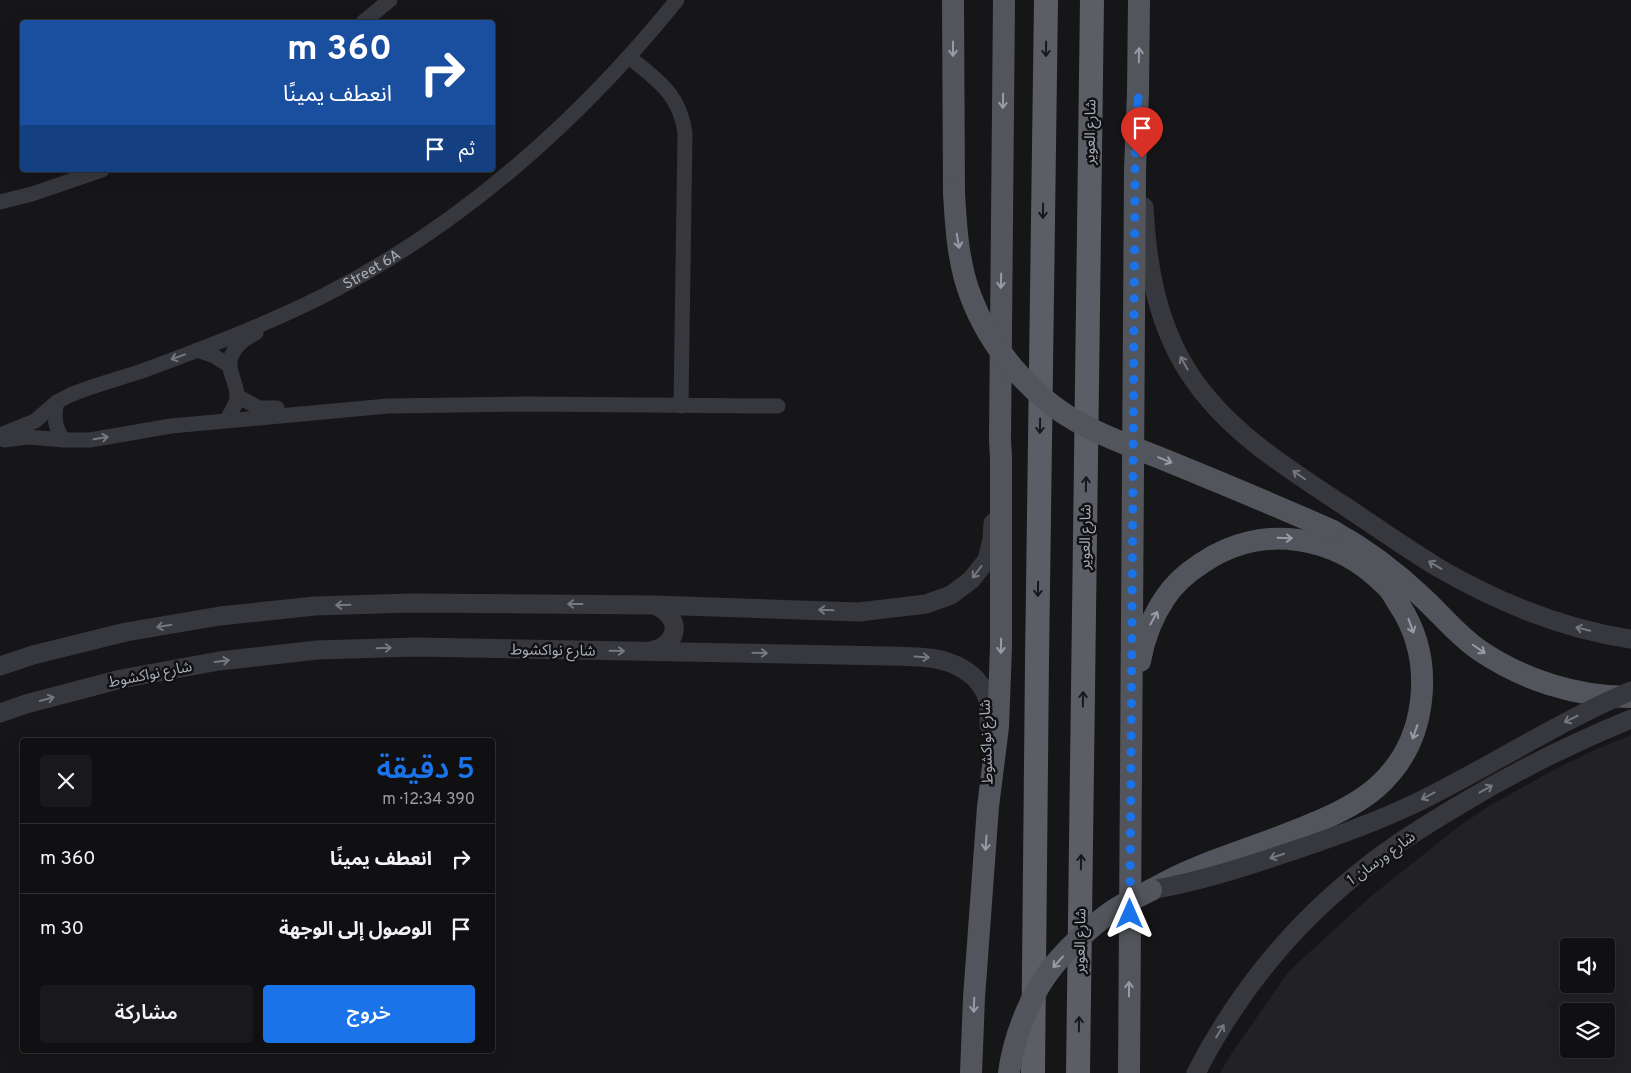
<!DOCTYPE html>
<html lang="ar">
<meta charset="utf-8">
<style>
body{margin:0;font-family:Overpass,"Noto Sans Arabic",sans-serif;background:#19191b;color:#f1f3f6;direction:rtl;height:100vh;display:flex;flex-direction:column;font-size:19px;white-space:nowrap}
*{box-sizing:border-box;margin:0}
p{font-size:16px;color:#9c9d9f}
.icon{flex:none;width:28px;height:28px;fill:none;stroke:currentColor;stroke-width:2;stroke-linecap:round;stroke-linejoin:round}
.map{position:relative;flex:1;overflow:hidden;direction:ltr}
.panel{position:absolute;left:20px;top:738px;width:475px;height:315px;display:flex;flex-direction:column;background:#101012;border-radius:5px;box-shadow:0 5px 20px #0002,0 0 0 1px #303032;direction:rtl}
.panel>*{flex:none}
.top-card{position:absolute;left:20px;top:20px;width:475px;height:152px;border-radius:5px;box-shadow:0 5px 20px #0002,0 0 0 1px #303032;direction:rtl;background:#1a4fa0;color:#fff;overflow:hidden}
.buttons{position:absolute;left:1560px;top:938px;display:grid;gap:10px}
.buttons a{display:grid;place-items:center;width:55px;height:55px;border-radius:5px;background:#101012;box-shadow:0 5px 20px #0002,0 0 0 1px #303032;font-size:25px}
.pin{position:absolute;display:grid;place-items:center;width:42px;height:42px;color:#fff;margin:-51px -21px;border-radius:50% 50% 50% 0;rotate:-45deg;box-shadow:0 0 5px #0007}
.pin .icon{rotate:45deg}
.me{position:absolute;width:55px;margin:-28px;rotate:0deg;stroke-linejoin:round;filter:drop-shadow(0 0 4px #0008)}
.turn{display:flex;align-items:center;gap:18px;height:105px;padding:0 20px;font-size:22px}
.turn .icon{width:65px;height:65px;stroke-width:2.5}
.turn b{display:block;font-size:35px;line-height:42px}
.then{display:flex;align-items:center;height:48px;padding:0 20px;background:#0003;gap:10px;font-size:19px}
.round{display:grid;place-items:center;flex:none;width:52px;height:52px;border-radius:5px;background:#19191b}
.headline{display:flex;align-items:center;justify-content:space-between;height:85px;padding:0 20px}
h1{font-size:30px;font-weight:600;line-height:38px;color:#1a73e8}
.button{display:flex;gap:10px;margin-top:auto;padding:10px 20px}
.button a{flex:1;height:58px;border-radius:5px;background:#1a73e8;color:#fff;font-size:20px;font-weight:600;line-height:58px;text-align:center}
.button a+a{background:#19191b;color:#f1f3f6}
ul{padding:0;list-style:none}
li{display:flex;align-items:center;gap:15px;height:70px;padding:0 20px;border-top:1px solid #303032}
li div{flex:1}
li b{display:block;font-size:19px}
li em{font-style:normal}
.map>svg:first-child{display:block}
.built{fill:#222225;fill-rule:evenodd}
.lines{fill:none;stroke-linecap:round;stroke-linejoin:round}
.minor{stroke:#37383d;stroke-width:15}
.tertiary{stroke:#37383d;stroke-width:19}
.primary{stroke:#53555c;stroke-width:22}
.trunk{stroke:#5b5e65;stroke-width:24}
.tertiary-bridge{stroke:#37383d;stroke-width:19}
.primary-bridge{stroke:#53555c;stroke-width:22}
.oneway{stroke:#979ba6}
.oneway2{stroke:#18191b}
.oneway3{stroke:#757881}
.route{stroke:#1a73e8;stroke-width:9;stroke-dasharray:0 16.2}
.labels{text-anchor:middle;stroke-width:5;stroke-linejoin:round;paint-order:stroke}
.street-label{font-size:15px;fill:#a8adb8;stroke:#111113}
</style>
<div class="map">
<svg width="1631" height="1073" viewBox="0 0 1631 1073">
<rect width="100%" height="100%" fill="#161618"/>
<path class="built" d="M1631 735V1073H1220L1232 1053 1289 971 1370 897 1458 827 1489 806 1561 766 1599 748ZM1569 946H1606V984H1569ZM1569 1011H1606V1049H1569Z"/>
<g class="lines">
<g class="minor">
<path d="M363 22 390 0"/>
<path d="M629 57C657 80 680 94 685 133L681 406"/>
<path d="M0 202 32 194 102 170"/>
<path d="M197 350 214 356 230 366"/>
<path d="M237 396 259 408H277"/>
<path d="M57 402C53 417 55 429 64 440"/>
<path d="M227 420C230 413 236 406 237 398 238 387 231 377 230 367 228 351 243 339 256 333"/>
<path id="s1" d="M0 435 35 421 57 402 70 395C94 385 118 379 142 371 203 349 265 325 323 296 461 226 580 120 677 0"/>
<path d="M4 440 28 437 64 440H90L171 426 388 406 527 404 778 406"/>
</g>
<path class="tertiary" d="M1144 207C1147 265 1157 324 1189 373 1226 430 1284 466 1340 503 1372 524 1404 547 1437 567 1497 602 1562 629 1631 639
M651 651C681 644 682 616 654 605
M0 666 33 655 126 632 220 616 315 606 411 603 654 605 859 612 926 604 951 595 971 580 987 560 992 539 993 523
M0 713 26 704 121 679 219 661 317 650 416 647 890 656C922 657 950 655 975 678 979 683 986 691 987 698 990 706 989 716 989 725
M1196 1073C1237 993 1295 922 1366 867 1396 843 1429 823 1461 804 1516 771 1572 743 1631 719"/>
<path class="primary" d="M953 0 954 193
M1333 531C1367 550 1393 569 1421 596 1441 614 1457 635 1479 650 1523 680 1577 697 1629 697
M1140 661C1144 639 1152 617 1165 598 1174 584 1188 572 1202 563 1262 522 1337 535 1386 586 1392 591 1395 599 1400 606 1418 634 1425 667 1421 701 1417 735 1403 764 1377 787 1359 803 1334 815 1312 824 1259 847 1203 860 1153 889
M971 1073 974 998 988 807 998 727 1001 647V458L1000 440 1004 0
M1129 1073 1135 169 1138 93 1139 0"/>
<path class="trunk" d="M1033 1073 1037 662 1046 0
M1078 1073 1092 0"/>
<path class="tertiary-bridge" d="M1151 890C1198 882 1241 868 1286 853 1332 838 1377 822 1420 801 1491 766 1558 722 1631 691"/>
<path class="primary-bridge" d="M954 193C956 227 958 264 971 297 990 347 1029 394 1076 421 1106 438 1138 449 1170 462 1224 484 1279 507 1333 531
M1009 1073C1013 1041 1028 1000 1048 973 1063 952 1090 927 1111 912 1123 903 1138 897 1151 890"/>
</g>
<defs><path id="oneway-shaft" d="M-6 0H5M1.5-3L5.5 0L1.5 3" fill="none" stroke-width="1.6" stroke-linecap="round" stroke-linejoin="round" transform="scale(1.25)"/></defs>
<g class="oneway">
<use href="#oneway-shaft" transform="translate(953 49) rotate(90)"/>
<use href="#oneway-shaft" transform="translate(1139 55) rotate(-89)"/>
<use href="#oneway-shaft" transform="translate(1003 101) rotate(91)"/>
<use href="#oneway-shaft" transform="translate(958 241) rotate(80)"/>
<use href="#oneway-shaft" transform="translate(1001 281) rotate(91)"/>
<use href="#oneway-shaft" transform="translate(1165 460) rotate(22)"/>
<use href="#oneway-shaft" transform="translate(1285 538) rotate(2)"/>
<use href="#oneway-shaft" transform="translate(1154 618) rotate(-61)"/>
<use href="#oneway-shaft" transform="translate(1411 626) rotate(70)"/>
<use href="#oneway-shaft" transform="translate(1001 646) rotate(91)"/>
<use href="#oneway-shaft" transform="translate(1479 649) rotate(35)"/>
<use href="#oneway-shaft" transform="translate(1415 732) rotate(109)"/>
<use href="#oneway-shaft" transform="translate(986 843) rotate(94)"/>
<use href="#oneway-shaft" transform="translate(1058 962) rotate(132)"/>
<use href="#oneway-shaft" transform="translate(1129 989) rotate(-90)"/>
<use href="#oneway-shaft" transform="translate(974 1005) rotate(92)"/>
</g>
<g class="oneway2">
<use href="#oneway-shaft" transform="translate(1046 49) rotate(91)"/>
<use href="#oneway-shaft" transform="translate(1043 211) rotate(91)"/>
<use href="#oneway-shaft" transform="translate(1040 426) rotate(91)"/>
<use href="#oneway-shaft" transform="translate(1086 484) rotate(-89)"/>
<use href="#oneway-shaft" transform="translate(1038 589) rotate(91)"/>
<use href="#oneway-shaft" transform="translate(1083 699) rotate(-89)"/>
<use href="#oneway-shaft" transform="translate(1081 862) rotate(-89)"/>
<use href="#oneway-shaft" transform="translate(1079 1024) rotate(-89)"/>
</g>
<g class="oneway3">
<use href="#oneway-shaft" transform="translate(178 357) rotate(160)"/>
<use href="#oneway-shaft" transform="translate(1184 363) rotate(-119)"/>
<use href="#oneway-shaft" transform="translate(101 438) rotate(-10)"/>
<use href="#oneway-shaft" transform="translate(1299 475) rotate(-145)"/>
<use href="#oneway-shaft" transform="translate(1435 565) rotate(-149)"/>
<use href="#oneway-shaft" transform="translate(977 572) rotate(127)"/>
<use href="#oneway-shaft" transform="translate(575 604) rotate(-180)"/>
<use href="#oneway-shaft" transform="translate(343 605) rotate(178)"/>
<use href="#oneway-shaft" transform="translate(826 610) rotate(-178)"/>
<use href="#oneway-shaft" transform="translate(164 626) rotate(170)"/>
<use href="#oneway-shaft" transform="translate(1583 629) rotate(-167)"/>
<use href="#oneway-shaft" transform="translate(384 648) rotate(-2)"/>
<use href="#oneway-shaft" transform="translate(617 651) rotate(1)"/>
<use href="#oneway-shaft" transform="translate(760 653) rotate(1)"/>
<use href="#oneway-shaft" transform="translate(922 657) rotate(4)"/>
<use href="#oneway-shaft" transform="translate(222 661) rotate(-7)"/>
<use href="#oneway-shaft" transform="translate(47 699) rotate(-15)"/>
<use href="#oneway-shaft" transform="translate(1571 719) rotate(153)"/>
<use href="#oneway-shaft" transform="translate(1486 789) rotate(-29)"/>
<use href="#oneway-shaft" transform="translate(1428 796) rotate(152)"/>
<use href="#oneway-shaft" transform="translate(1277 856) rotate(162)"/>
<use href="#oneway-shaft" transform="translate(1220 1031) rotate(-59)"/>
</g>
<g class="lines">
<path class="route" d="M1130 914 1135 169 1138 93 1142 158"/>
</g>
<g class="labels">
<g class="street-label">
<text transform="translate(1090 132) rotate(-89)" y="5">شارع العوير</text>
<text dy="5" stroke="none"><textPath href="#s1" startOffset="409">Street 6A</textPath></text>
<text transform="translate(1085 537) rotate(-89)" y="5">شارع العوير</text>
<text transform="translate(553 650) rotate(1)" y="5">شارع نواكشوط</text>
<text transform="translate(150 674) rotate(-11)" y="5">شارع نواكشوط</text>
<text transform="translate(986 742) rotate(-92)" y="5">شارع نواكشوط</text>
<text transform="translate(1381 858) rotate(-36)" y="5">شارع ورسان 1</text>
<text transform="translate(1080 941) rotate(-89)" y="5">شارع العوير</text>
</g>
</g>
</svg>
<div class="buttons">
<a><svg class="icon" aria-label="sound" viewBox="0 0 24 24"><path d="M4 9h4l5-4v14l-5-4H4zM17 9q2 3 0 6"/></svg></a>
<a><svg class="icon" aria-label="layers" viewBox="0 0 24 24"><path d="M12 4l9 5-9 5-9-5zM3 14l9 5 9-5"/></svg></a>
</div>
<div class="pin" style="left:1142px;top:158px;background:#d93025"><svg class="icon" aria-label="arrive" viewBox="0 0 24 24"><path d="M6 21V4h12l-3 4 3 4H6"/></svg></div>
<svg class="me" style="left:1130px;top:914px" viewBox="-20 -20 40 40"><path d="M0-17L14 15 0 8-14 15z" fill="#1a73e8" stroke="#fff" stroke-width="4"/></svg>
<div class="top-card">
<div class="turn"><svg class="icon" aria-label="right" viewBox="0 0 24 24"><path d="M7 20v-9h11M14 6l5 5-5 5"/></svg><div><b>360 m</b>انعطف يمينًا</div></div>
<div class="then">ثم<svg class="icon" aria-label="arrive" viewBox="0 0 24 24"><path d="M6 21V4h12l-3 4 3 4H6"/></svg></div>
</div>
<section class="panel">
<div class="headline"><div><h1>5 دقيقة</h1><p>390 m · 12:34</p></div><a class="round"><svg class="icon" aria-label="close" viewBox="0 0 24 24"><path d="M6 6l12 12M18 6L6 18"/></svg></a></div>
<ul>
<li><svg class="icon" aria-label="right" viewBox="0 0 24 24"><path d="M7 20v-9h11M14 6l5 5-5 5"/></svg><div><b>انعطف يمينًا</b></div><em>360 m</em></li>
<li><svg class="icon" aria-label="arrive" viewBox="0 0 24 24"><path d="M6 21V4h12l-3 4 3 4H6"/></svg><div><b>الوصول إلى الوجهة</b></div><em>30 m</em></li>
</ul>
<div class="button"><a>خروج</a><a>مشاركة</a></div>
</section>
</div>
